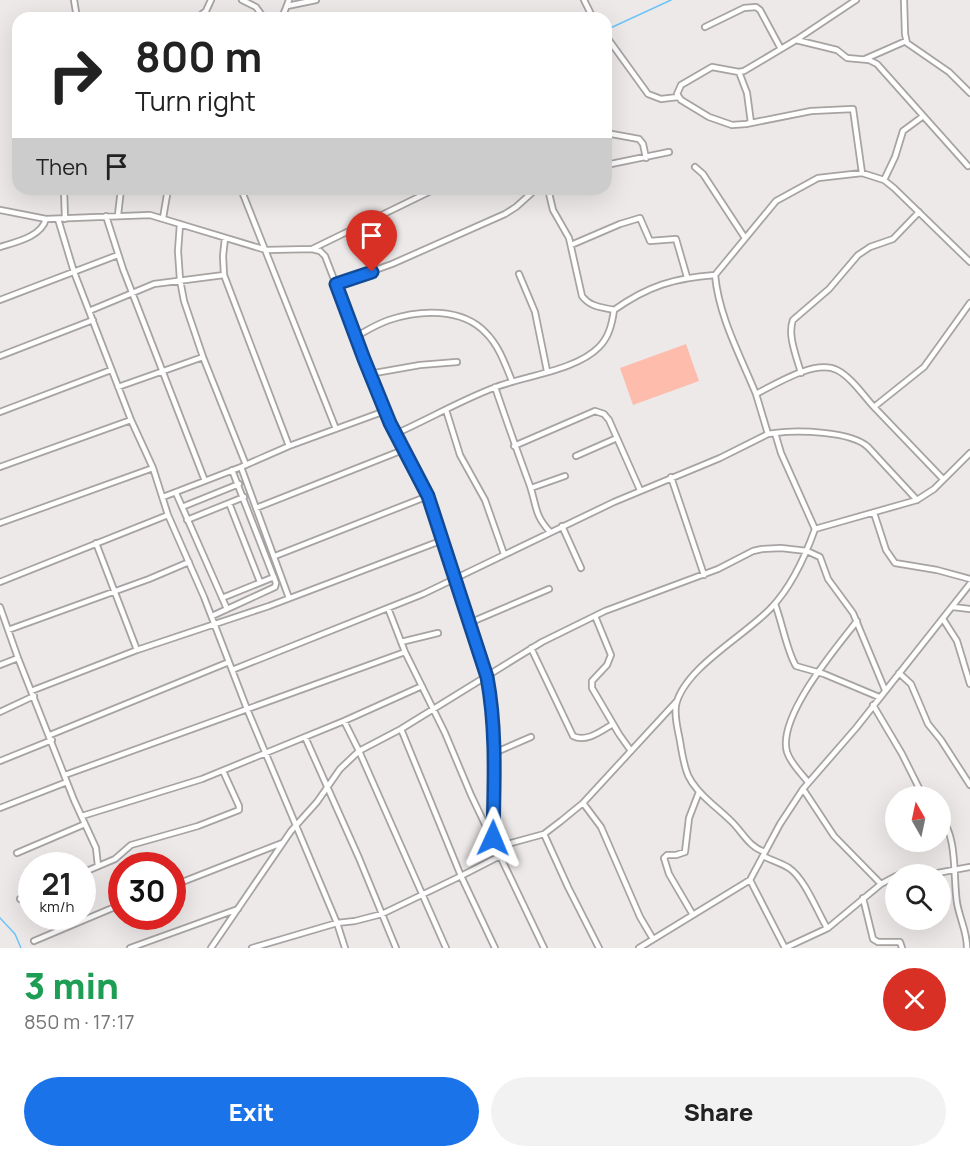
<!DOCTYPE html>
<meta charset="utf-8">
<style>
body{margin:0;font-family:Manrope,sans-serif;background:#f2f2f2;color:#222;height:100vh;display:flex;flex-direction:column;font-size:22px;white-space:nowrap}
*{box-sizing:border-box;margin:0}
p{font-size:20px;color:#767676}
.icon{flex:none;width:33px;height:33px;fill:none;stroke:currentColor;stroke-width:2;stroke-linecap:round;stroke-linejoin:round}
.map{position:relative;height:948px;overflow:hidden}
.sheet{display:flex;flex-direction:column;background:#fff;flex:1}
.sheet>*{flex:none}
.guide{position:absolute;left:12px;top:12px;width:600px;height:183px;border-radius:18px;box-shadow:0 6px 24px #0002;background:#fff;color:#222;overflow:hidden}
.needle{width:39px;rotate:351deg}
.fabs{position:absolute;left:885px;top:786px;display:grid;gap:12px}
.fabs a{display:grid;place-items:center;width:66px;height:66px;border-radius:50%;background:#fff;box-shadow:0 6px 24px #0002;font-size:30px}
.speed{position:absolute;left:18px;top:852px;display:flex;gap:12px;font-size:30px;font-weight:700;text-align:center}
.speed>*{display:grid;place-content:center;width:78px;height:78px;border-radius:50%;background:#fff;box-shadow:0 6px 24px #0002;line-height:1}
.speed small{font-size:15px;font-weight:400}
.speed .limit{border:9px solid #d22;background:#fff;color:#111}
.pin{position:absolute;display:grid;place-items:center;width:51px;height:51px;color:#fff;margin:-62px -26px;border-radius:50% 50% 50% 0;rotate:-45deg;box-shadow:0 0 6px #0007}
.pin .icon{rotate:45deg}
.me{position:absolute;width:66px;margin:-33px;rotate:1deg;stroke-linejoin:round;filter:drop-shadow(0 0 4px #0008)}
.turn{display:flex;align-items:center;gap:21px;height:126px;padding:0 24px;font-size:27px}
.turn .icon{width:78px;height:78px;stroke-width:2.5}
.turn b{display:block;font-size:42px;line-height:51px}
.then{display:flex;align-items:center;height:57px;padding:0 24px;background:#0003;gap:12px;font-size:22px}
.round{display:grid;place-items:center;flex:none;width:63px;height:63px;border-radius:32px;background:#f2f2f2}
.head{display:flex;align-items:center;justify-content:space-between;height:102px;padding:0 24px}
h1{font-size:36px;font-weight:800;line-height:45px;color:#1e9e55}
.button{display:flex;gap:12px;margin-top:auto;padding:12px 24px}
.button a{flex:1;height:69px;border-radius:36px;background:#1a73e8;color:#fff;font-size:24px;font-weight:800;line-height:69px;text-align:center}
.button a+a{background:#f2f2f2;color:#222}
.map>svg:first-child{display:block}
.green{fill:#fdbcac}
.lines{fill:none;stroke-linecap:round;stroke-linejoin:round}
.stream{stroke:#6bc4f7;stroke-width:1.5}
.street-casing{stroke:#a7a3a2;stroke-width:8}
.street{stroke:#fff;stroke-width:4.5}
.route-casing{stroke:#114b97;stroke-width:15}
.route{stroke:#1a73e8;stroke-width:10}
</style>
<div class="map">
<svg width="970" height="948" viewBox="0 0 970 948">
<rect width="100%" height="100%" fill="#ede9e8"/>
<path class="green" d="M686 344 699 381 633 405 620 368Z"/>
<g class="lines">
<path class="stream" d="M606 30 671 0
M0 918 15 934 21 948"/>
<g class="street-casing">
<path id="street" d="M74 0 77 18
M242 0 256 7 264 18
M584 0 593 18
M856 0 796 40 744 71 739 72 712 67 681 85 677 94 681 100 709 117 732 125 746 124 811 111 853 109 862 173
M904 0 905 34 907 43 949 72 970 93
M287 6 316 0
M197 18 206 11 211 0
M282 18 289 0
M705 27 744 8 756 7 760 10 781 49
M606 36 648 94 661 99 678 97
M796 40 837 50 847 58 869 60 877 64 968 166
M865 59 906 41
M739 72 747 93 751 123
M606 107 608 133
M606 133 639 139 643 144 646 158
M606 165 669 152
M695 167 703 174 745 238
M884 180 895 157 903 131 922 117
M64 189 65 219
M241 189 336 429
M548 189 553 210 569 238 582 296C590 307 601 307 614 310
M0 210 46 219 150 215 266 250 312 249 320 251 325 256 385 411 428 496 487 677C497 730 494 785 493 838
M118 215 121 189
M106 216 123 269 205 481
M163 218 168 189
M58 219 74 272 131 420 153 468 168 515 204 597 247 709 337 923 345 948
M180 224 178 251 180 280 184 301 203 357 246 465
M225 238 223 256 224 275 289 446
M571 245 620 224 640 218 650 241 676 239 687 277
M0 247C16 242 41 237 46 219
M312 249 435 189
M519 274 535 312 547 371
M336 284 392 264 505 214 516 207 536 189
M0 300 118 255
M89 311 154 284 224 275
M355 337C366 331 377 324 389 320 419 310 462 307 486 333 499 346 505 364 512 381
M0 356 93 320
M801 373C797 358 787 335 793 320L829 289 858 255 870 247 893 239 919 212
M369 374 420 365 457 362
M118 387 203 357
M495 387C506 420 518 453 530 486 537 507 534 514 550 532
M756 394C740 355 719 317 715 275L776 201 818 178 862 173 884 180 894 188 970 262
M874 407 943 479
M446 410 460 455 485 500 504 554
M0 412 111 370
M775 433C797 430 851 431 868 447L917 500
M395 434C429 419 461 400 496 387 525 376 577 370 599 347 609 337 612 324 614 310 648 286 674 278 715 275
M768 434 775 433 781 453 815 529
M514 446 595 411 604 414 609 420 640 490
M576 456 617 438
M0 467 131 420
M241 467 289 598
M671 477 704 575
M531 488 565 476
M176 493 227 609
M163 497 241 467 289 446 385 411
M229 503 260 582
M182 507 239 484
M256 508 403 450
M874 513 886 550 895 563 937 570 970 579
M187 520 244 497
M0 523 153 468
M562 526 581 568
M96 543 137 650
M275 556 428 496
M0 582 168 515
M222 598 274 577
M775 604C782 622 787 652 796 666L824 674 879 697
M0 607 18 658 74 800 96 848 98 866
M953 607 970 609
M388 608 405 652 445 733 471 795 544 948
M212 616 275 587 276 583 232 470
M595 616 611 655 607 665 592 681V688L619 734 631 751
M943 619 957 641 970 684
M469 623 549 589
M8 630 149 579 189 562
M401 642 438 633
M531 648 573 736C586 743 601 731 613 724
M0 665 18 658
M232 670 423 594 614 502 720 458 768 434 756 394C776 384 815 359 837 370 851 377 863 395 874 407L924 367 970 303
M899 673 911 684 928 724 941 740 970 785
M31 691 137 650 269 606 443 540
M873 705 902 754 923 796
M0 712 34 696
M344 721 359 751 446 948
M50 735 229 662
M305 737 359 858 396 948
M494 753 531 737
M0 761 52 740
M65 775 405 652
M808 782C801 773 791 764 787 752 777 717 836 648 857 621
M803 789 834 836 881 884
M583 803 601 827 640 917 653 939
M0 808 67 782
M82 816 202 779 344 721 422 686
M940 817C958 835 953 879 957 903 960 920 967 931 967 948
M544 834 568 887 599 948
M497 847 544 834 561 821 583 803 677 701
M765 852C749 847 744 834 732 822 726 816 719 810 712 804 687 782 685 773 680 741 678 730 674 717 676 705 684 668 746 635 771 608 792 586 805 557 815 529L917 500 934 489 970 453
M17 853 85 824
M763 856C771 860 781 863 789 868 805 879 817 911 827 928
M82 873 115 859 131 845 198 826 239 810V806L223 771
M900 874H911
M932 874 970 867
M750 880 785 948
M172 886 282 843
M863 898 873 939 878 942H900L902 948
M20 899 32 894
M693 915 669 874 664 858 667 855H676L685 852 689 818 699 792
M34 941 122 904
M130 948 238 909
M211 948 291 831 317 802 340 769 359 751 401 729 542 642 605 611 718 569 753 551 762 549 781 548 807 551 820 557 828 579 853 613 885 690
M252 948 337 923 355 921 382 914 461 876 401 729
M495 948 461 876 500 856
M639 948 750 880 780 824 803 789 856 728 970 584
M785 948 828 928 881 884 896 876"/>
</g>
<use href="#street" class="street"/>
</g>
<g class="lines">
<g class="route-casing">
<path id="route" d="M372 272 336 284 364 359 390 423 428 496 487 677C497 730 494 785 493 838"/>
</g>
<use href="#route" class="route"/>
</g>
</svg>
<div class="fabs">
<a><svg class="needle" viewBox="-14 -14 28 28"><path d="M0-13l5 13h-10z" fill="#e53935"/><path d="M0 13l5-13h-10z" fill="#767676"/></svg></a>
<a><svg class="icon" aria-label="search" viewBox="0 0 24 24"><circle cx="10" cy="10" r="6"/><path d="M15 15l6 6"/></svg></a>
</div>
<div class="speed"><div>21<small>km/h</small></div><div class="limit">30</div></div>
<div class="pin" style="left:372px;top:272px;background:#d93025"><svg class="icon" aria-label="arrive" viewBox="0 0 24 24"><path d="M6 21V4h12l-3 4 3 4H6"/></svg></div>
<svg class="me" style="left:493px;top:838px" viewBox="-20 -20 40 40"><path d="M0-17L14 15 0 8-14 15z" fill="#1a73e8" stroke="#fff" stroke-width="4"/></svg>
<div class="guide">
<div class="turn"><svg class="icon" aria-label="right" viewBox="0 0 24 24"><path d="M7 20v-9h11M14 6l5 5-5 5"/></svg><div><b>800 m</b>Turn right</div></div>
<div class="then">Then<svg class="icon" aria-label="arrive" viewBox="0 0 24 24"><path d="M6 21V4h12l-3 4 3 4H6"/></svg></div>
</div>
</div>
<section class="sheet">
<div class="head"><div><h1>3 min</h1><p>850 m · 17:17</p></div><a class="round" style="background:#d93025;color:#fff"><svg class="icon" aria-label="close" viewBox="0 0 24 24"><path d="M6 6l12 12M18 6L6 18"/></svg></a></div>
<div class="button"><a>Exit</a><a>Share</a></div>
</section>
